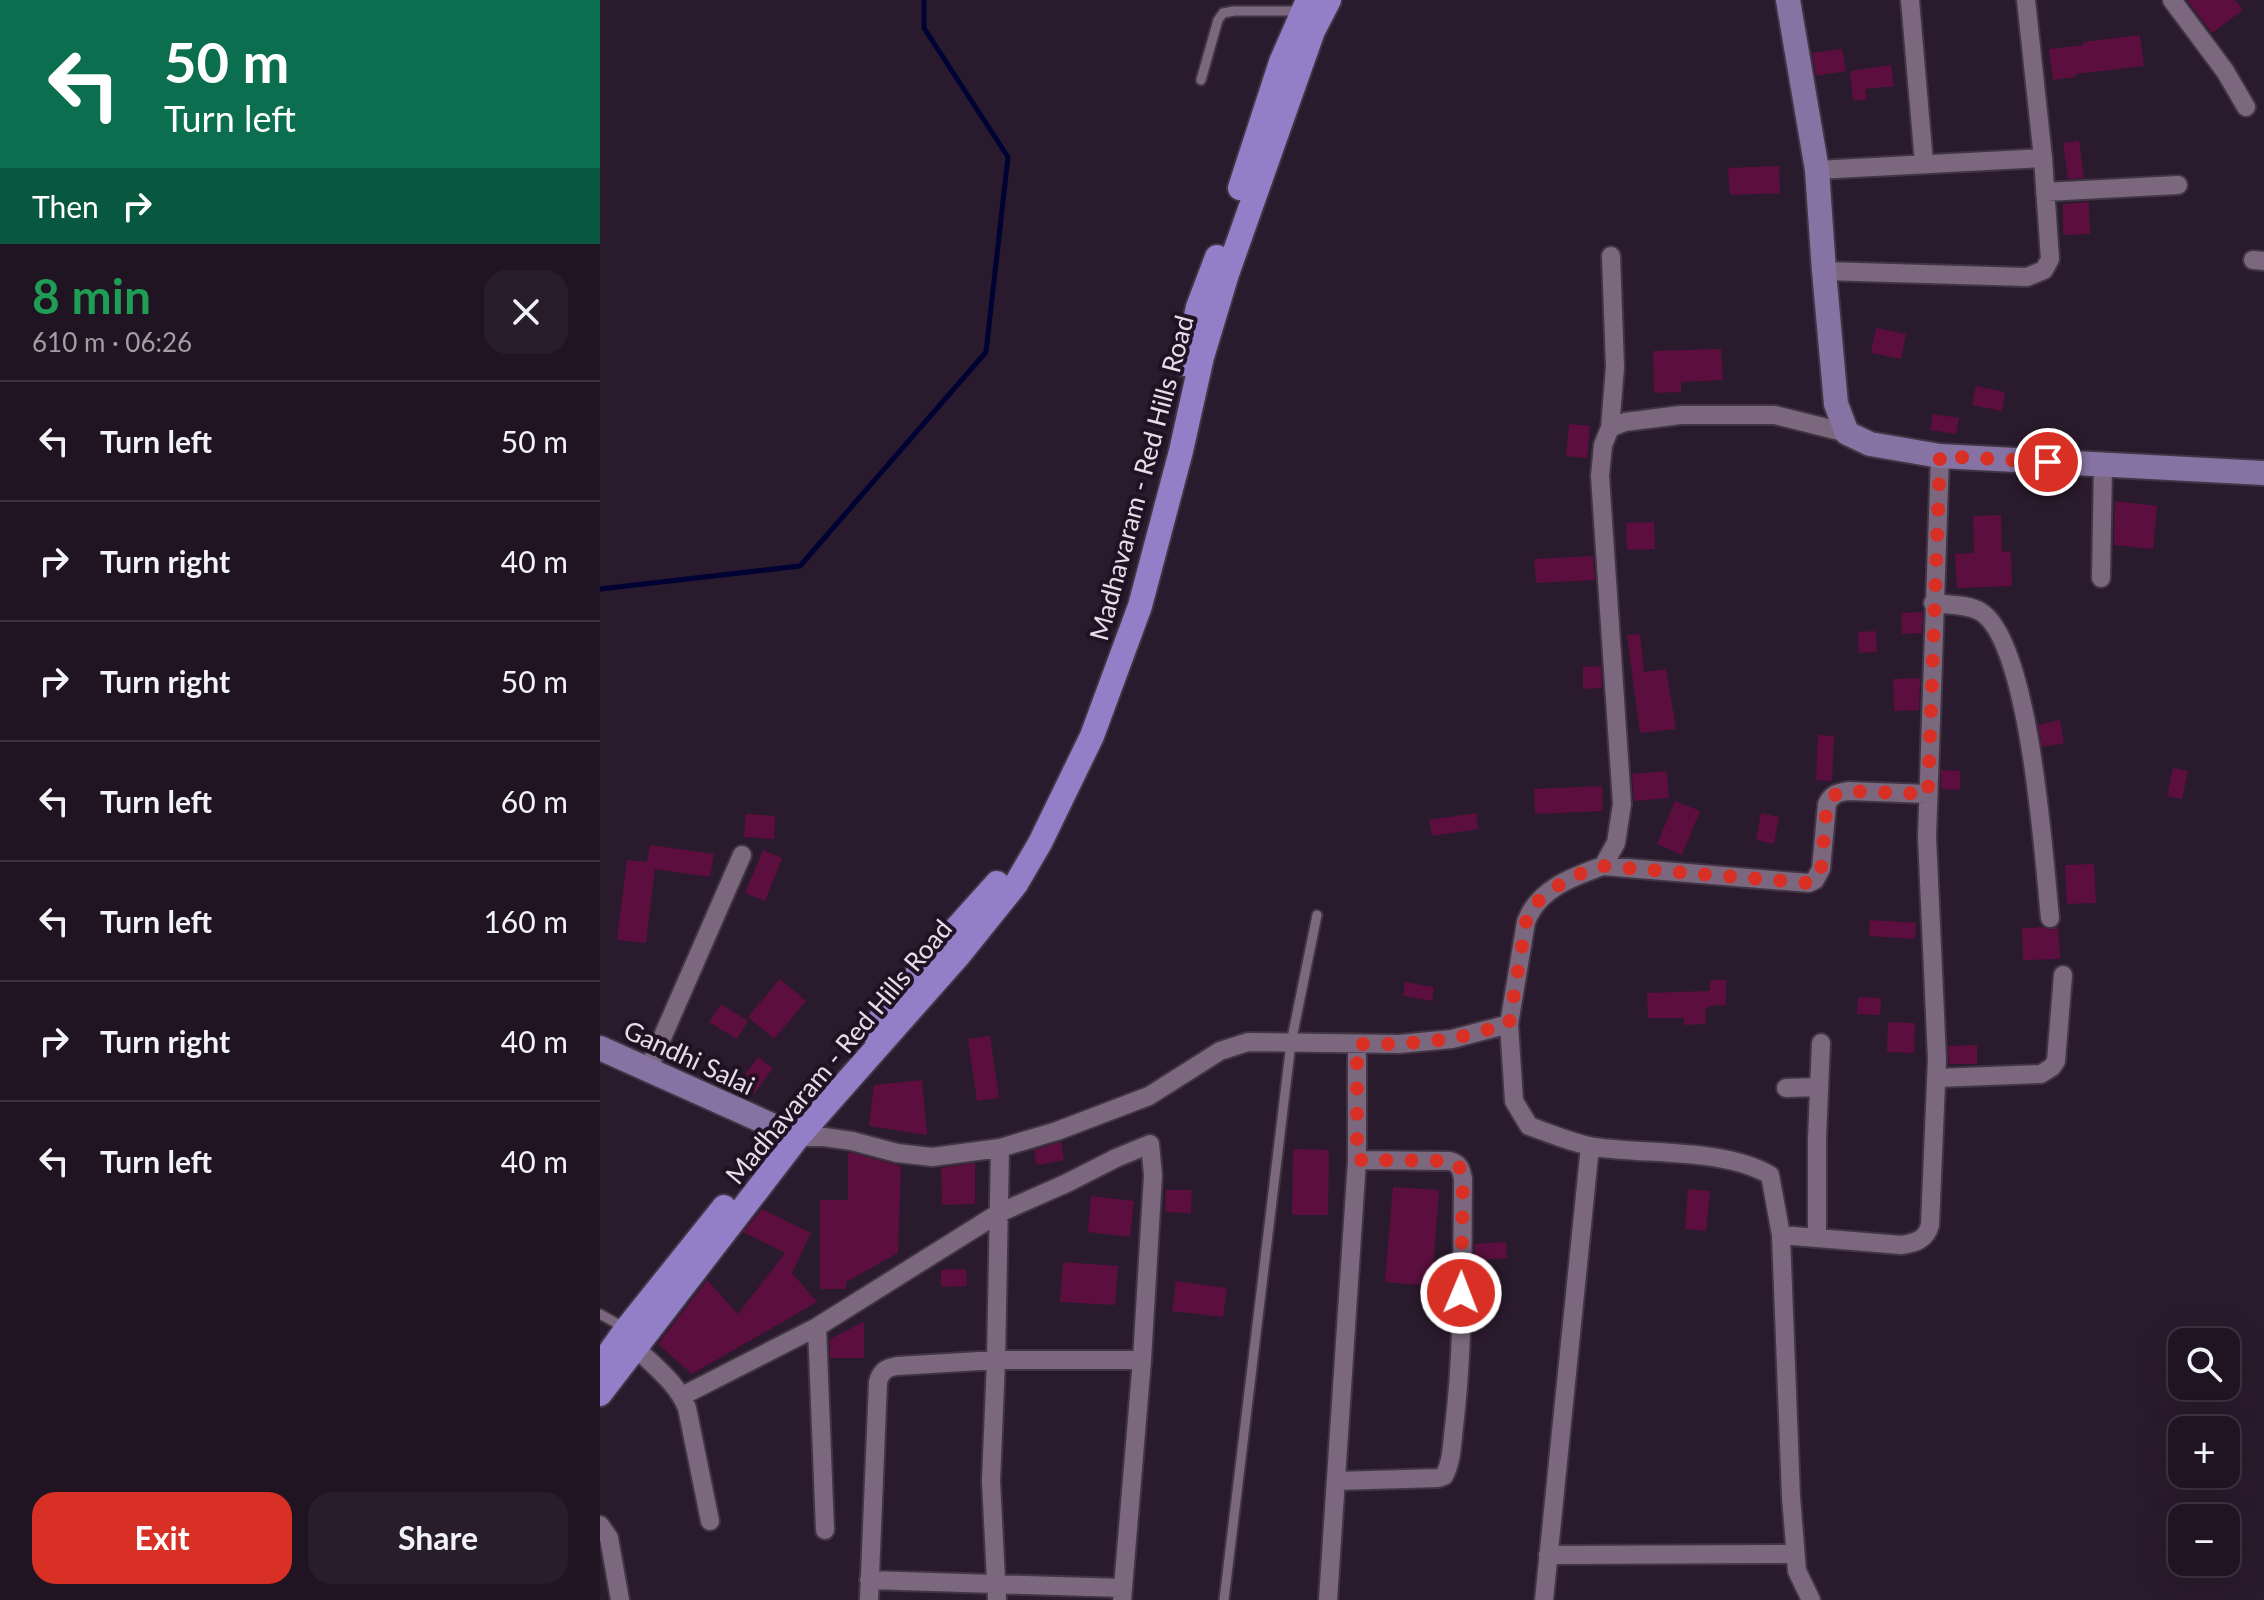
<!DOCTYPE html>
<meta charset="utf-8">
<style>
body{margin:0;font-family:Lato,sans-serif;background:#281d2a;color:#f1f3f6;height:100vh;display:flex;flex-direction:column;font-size:30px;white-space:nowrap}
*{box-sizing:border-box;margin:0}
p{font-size:26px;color:#a29ea5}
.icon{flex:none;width:44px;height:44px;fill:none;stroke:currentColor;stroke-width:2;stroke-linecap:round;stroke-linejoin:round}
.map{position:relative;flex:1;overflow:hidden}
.side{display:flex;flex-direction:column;background:#201422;width:600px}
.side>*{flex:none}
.banner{background:#0b6e4f;color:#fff;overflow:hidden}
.controls{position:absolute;left:1568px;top:1328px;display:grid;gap:16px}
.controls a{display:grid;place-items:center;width:72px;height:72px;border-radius:16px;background:#201422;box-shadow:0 8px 32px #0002,0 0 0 2px #3d3340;font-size:40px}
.pin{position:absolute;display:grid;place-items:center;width:68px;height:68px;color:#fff;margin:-34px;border:4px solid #fff;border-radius:50%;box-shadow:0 2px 8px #0007}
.me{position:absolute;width:88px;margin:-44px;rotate:1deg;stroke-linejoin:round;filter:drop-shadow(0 0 6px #0008)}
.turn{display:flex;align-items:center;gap:28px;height:168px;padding:0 32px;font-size:36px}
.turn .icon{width:104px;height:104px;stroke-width:2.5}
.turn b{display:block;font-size:56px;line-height:68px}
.then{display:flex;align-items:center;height:76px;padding:0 32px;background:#0003;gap:16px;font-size:30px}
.round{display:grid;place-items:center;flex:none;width:84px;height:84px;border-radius:24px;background:#281d2a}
.summary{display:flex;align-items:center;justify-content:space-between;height:136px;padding:0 32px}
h1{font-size:48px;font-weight:700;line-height:60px;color:#1e9e55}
.cta{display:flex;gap:16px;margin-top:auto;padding:16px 32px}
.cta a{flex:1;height:92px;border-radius:24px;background:#d93025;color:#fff;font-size:32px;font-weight:700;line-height:92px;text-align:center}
.cta a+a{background:#281d2a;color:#f1f3f6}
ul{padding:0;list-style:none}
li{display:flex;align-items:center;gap:24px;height:120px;padding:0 32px;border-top:2px solid #3d3340}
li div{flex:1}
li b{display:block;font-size:30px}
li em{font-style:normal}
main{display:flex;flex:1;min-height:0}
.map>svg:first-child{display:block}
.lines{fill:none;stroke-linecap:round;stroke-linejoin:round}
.stream{stroke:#000233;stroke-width:5}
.building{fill:#5c0f3f}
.lane-casing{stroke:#413544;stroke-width:13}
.street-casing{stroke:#413544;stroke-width:22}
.secondary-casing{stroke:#413544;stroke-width:28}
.primary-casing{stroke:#413544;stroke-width:28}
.lane{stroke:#7b687f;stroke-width:9}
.street{stroke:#7b687f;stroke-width:18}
.secondary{stroke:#8773a3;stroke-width:24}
.primary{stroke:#937ec8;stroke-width:24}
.route{stroke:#d93025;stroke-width:14;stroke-dasharray:0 25.2}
.labels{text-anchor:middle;stroke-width:8;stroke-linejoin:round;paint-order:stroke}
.street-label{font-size:26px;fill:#e7ddea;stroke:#201123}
</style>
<main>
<section class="side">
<div class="banner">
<div class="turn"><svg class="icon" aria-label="left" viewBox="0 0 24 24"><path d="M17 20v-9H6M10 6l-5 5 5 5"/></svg><div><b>50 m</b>Turn left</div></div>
<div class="then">Then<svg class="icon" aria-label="right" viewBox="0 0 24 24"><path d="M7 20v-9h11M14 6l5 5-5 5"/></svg></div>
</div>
<div class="summary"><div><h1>8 min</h1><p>610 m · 06:26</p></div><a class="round"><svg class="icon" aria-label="close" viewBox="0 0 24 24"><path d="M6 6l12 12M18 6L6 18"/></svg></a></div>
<ul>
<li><svg class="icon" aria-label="left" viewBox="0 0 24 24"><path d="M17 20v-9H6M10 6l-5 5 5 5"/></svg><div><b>Turn left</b></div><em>50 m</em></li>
<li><svg class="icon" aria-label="right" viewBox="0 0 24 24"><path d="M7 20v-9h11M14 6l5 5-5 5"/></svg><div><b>Turn right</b></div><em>40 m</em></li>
<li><svg class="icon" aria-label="right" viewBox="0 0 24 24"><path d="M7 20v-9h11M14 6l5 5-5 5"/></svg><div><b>Turn right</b></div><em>50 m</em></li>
<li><svg class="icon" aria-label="left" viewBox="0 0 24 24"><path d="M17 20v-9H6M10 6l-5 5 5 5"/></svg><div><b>Turn left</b></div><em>60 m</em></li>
<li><svg class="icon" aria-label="left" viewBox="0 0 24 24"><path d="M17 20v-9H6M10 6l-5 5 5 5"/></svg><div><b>Turn left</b></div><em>160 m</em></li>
<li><svg class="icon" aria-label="right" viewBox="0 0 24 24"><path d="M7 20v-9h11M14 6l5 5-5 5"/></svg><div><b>Turn right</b></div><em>40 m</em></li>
<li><svg class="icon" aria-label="left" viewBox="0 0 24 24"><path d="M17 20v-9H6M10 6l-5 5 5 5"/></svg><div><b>Turn left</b></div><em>40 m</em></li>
</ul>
<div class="cta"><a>Exit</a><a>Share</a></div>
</section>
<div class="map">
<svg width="1664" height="1600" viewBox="0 0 1664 1600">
<rect width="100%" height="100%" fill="#2a1a2d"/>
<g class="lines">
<path class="stream" d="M0 589 200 566 386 352 408 157 324 28V0"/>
</g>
<path class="building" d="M1587 0H1635L1643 10 1612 33Z
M1540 35 1544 66 1475 74 1476 77 1453 80 1449 49 1483 45V42Z
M1242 49 1246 71 1216 76 1212 53Z
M1291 65 1294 86 1265 89 1267 99 1253 101 1250 71Z
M1479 141 1484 178 1468 179 1463 143Z
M1179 166 1180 193 1130 195 1128 168Z
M1487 202 1489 204 1490 234 1463 235V204Z
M1276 328 1306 334 1301 359 1271 353Z
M1121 349 1123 380 1081 382V392L1054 393 1053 351Z
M1376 386 1405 392 1402 411 1372 405Z
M1333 414 1359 418 1356 434 1330 430Z
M969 424 990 426 987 458 966 456Z
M1515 501 1557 506 1553 549 1514 545Z
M1401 515 1402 552 1411 551 1412 586 1357 588 1355 554 1374 553 1373 516Z
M1054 522 1055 549 1027 550 1026 523Z
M993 556 995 580 936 583 934 559Z
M1323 612 1322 633 1302 634 1301 613Z
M1276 631 1277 652 1259 653 1258 632Z
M1040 634 1044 672 1066 669 1076 729 1040 733 1027 635Z
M1001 666 1002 688 983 689V667Z
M1320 678 1319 710 1294 711 1293 679Z
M1460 720 1464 743 1442 747 1438 725Z
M1218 735 1234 736 1232 781 1216 780Z
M1573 768 1588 771 1582 799 1567 796Z
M1341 770 1360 771V790L1341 789Z
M1067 771 1069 798 1034 801 1032 774Z
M1002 786 1003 811 935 814 934 789Z
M1075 801 1100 811 1082 855 1057 844Z
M876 813 878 829 832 836 829 820Z
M1161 813 1179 817 1174 844 1156 840Z
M146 814 175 816 174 839 144 837Z
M50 845 114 854 110 877 55 869 46 943 17 940 27 860 47 862Z
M163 850 182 858 165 901 145 893Z
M1494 864 1496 903 1467 904 1465 865Z
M1270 920 1316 923 1315 939 1269 936Z
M1458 926 1460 959 1423 960 1422 928 1443 927 1450 930Z
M180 979 206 1001 174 1039 148 1017Z
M1110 980H1126V1005L1108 1006V1009H1105L1106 1024 1084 1025V1018H1048L1047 993 1110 991Z
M805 982 834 987 832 1001 803 996Z
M1258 997 1281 998 1280 1015 1257 1014Z
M121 1004 148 1021 137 1039 109 1022Z
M1288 1022 1315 1023 1314 1053 1287 1052Z
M390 1036 399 1098 377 1101 368 1039Z
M1377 1045V1064H1349L1348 1046Z
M158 1057 173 1068 154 1094 139 1083Z
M322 1080 327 1135 269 1126 274 1085Z
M461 1142 464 1160 437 1165 434 1150Z
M693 1149 729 1150 728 1215H692Z
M248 1152 301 1166 298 1253 246 1282V1289H220V1200H248Z
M375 1163V1204L342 1205 341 1168Z
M793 1187 839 1190 832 1286 785 1282Z
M1088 1189 1110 1191 1106 1231 1085 1229Z
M566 1190H592L591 1213 565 1212Z
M491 1196 534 1201 530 1237 488 1232Z
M162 1209 211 1233 192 1273 217 1302 92 1374 58 1344 107 1280 138 1314 185 1253 143 1232Z
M906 1242 907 1258 874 1260 875 1244Z
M463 1262 518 1266 515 1305 460 1302Z
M366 1269 367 1286 341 1287V1270Z
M576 1281 627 1288 623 1317 572 1311Z
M264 1322V1358H230V1339Z"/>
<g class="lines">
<g class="lane-casing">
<path id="lane" d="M601 80 618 20 623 13 634 11H700
M0 1314 25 1328
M624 1600 691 1043 717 915"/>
</g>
<g class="street-casing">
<path id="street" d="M1310 0 1324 163
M1572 0 1625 71 1646 107
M1217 170 1443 158
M1445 192 1578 185
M1653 260 1664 261
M1224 271 1427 277 1444 270 1450 259 1443 158 1426 0
M1010 428 1015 367 1011 256
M1501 578 1503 465
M1333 603C1348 605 1369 604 1381 612 1430 643 1444 859 1450 918
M1003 866 1209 883 1215 880 1221 869 1227 804C1232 794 1237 793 1248 791L1328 794
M48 1070 142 855
M1336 1078 1441 1074 1452 1067 1456 1061 1463 975
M1186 1088 1219 1087
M198 1137H224L252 1141 297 1153 332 1157 400 1148 457 1131 549 1096 620 1051 648 1042 799 1044 852 1039 909 1024
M1181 1235 1301 1245C1315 1243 1326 1240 1330 1225L1337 1059 1327 837 1340 456
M1217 1238V1139L1221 1043
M217 1327 225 1530
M36 1348C55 1367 77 1383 87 1408L110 1521
M82 1396 217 1327 399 1213 467 1183 516 1158 550 1144 553 1175 542 1360 522 1600
M737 1481 838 1478 844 1476C852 1462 852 1443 854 1427 864 1345 862 1261 863 1179 861 1169 860 1164 850 1161L757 1160
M0 1525 9 1538 20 1600
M948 1555 1195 1554
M269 1580 523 1588
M269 1600 278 1382C281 1371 286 1368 297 1366L396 1360H542
M397 1600 391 1481 396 1360 400 1148
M728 1600 757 1160V1044
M944 1600 990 1146
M1211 1600 1197 1571 1191 1497 1181 1235 1170 1175C1122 1148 1049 1155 994 1147 972 1143 949 1133 929 1126L914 1101 909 1024 926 922C938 889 972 877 1003 866L1016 843 1022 804 1000 476 1003 445 1010 428 1025 422 1080 415H1175L1247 433"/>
</g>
<g class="secondary-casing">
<path id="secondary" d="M1188 0 1217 170 1224 271 1236 404 1247 433 1270 444 1340 456 1664 473
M0 1048 198 1137"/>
</g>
<g class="primary-casing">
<path id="primary" d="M640 188 681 62 708 0
M585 364 598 307 617 257
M270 1031 344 942 397 883
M0 1366 27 1328 124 1207
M0 1394 198 1137 359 955 416 884 440 843 492 736 540 606 581 451 602 357 627 274 713 31 729 0"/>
</g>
<use href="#lane" class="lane"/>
<use href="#street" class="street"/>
<use href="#secondary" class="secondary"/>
<use href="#primary" class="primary"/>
</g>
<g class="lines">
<path class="route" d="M861 1293 863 1179C861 1169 860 1164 850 1161L757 1160V1044H799L852 1039 909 1024 926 922 932 906 968 878 1003 866 1209 883 1215 880 1221 869 1227 804C1232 794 1238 793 1248 791L1328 794 1340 456 1448 462"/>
</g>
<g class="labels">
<g class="street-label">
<text transform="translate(542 478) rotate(-75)" y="9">Madhavaram - Red Hills Road</text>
<text transform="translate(239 1052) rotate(-50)" y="9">Madhavaram - Red Hills Road</text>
<text transform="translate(89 1058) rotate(25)" y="9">Gandhi Salai</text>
</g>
</g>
</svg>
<div class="controls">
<a><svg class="icon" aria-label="search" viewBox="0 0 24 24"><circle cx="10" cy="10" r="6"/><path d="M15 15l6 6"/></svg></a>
<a>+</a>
<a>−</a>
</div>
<div class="pin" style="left:1448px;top:462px;background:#d93025"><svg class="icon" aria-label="arrive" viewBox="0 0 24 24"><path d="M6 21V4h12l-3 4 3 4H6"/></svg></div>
<svg class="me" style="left:861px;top:1293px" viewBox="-20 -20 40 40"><circle r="17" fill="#d93025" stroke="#fff" stroke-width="3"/><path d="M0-11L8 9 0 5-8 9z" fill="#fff"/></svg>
</div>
</main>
